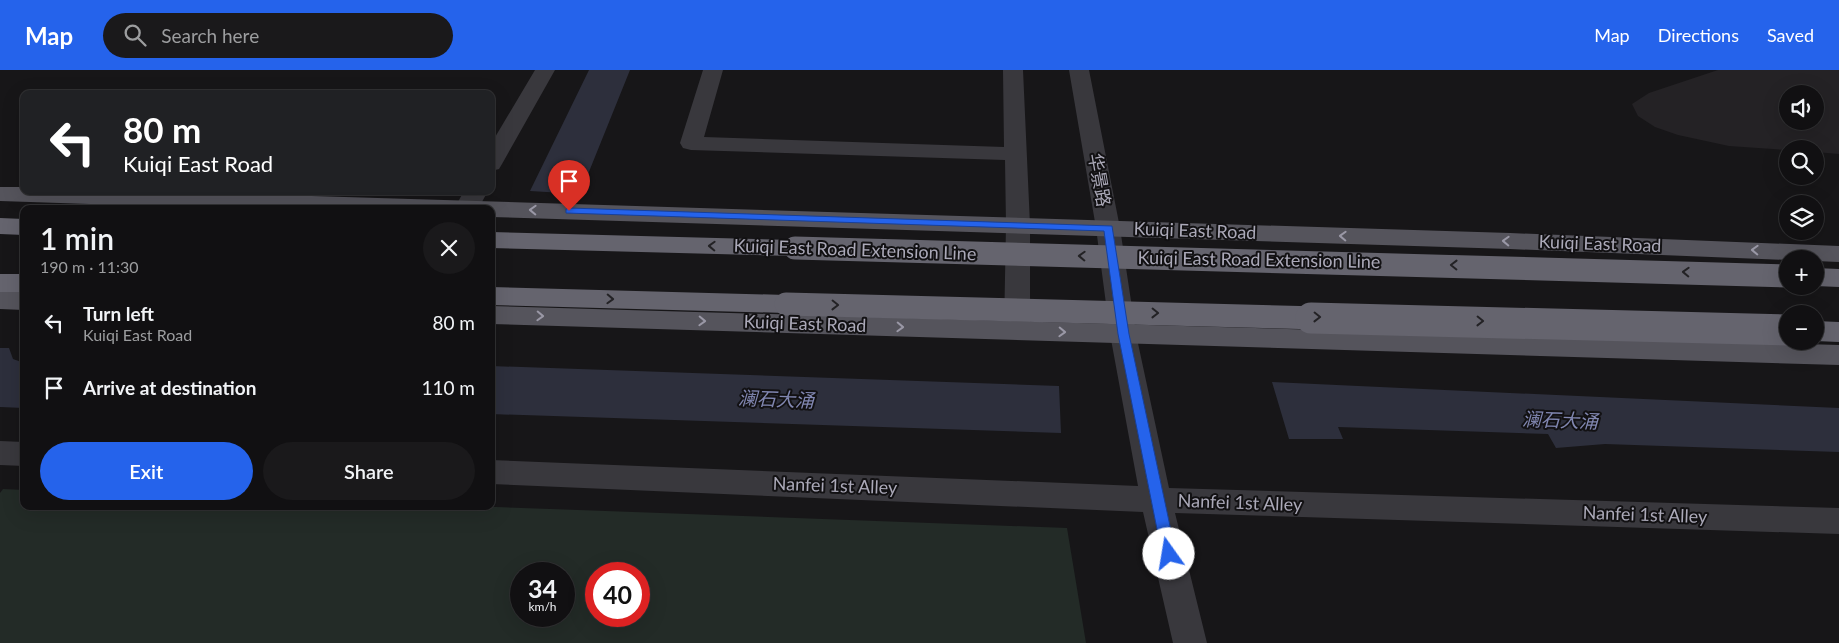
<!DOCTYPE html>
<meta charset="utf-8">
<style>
body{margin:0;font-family:Lato,"Noto Sans SC",sans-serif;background:#1a191b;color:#f1f3f6;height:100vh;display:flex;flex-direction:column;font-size:19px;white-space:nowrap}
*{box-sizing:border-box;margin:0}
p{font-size:16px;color:#9c9d9f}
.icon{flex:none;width:28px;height:28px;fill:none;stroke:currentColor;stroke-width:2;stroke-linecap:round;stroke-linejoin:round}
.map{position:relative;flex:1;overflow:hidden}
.drawer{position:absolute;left:20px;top:135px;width:475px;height:305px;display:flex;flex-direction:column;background:#111012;border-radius:10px;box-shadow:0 5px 20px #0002,0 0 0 1px #303032}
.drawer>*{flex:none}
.banner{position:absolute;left:20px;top:20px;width:475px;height:105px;border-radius:10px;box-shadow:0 5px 20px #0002,0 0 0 1px #303032;background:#202124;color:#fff;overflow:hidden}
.buttons{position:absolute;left:1779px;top:15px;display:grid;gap:10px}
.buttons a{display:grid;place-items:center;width:45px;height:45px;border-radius:50%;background:#111012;box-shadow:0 5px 20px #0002,0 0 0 1px #303032;font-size:25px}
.speed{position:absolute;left:510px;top:492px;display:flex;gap:10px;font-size:25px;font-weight:700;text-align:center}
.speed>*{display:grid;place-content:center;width:65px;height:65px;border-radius:50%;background:#111012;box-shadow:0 5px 20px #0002,0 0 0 1px #303032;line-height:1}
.speed small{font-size:12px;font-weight:400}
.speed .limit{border:8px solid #d22;background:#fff;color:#111}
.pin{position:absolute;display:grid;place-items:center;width:42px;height:42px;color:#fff;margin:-51px -21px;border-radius:50% 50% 50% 0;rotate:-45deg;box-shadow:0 0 5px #0007}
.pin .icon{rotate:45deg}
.me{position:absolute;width:55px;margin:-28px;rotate:347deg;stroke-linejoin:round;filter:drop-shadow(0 0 4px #0008)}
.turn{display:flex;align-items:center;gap:18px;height:105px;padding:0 20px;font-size:22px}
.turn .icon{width:65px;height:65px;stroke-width:2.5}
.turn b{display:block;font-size:35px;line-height:42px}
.round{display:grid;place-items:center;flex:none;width:52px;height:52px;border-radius:26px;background:#1a191b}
.head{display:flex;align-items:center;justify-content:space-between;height:85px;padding:0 20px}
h1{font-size:30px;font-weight:600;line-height:38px}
.primary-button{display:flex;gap:10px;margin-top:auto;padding:10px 20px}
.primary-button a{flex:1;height:58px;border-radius:30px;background:#2563eb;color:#fff;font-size:20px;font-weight:600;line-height:58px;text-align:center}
.primary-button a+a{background:#1a191b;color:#f1f3f6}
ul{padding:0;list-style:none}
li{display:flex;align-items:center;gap:15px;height:65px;padding:0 20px}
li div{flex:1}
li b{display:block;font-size:19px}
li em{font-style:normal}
header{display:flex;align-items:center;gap:30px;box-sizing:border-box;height:70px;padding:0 25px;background:#2563eb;color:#fff}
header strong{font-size:24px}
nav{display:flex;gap:28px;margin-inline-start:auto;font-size:18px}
.search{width:350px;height:45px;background:#1a191b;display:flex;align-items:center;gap:12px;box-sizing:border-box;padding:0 18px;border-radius:28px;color:#9c9d9f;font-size:19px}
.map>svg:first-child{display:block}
.built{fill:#242225;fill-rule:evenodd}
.green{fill:#232b27;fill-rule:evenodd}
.water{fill:#2d2f3c}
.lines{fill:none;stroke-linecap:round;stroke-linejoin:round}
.minor{fill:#39383d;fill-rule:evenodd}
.major{fill:#55545c;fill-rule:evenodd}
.highway{fill:#65646e;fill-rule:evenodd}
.highway-bridge-far1{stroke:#65646e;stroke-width:23}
.highway-bridge{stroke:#65646e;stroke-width:31}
.oneway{stroke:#9a98a6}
.oneway2{stroke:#232225}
.route{fill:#2563eb;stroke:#184099}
.labels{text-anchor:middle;stroke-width:4;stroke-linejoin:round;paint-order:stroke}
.street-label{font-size:18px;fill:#aba9b8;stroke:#121113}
.water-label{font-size:19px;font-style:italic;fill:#8187b1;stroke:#121113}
</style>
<header>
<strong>Map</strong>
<div class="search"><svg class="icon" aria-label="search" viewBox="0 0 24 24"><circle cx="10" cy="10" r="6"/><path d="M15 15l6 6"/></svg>Search here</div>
<nav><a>Map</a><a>Directions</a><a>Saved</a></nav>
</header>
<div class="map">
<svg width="1839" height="573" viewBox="0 0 1839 573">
<rect width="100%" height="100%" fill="#171618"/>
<path class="built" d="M1718 0H1839V84L1815 82V79L1787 80 1729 76 1678 65 1655 57 1638 46 1632 34 1649 23ZM1788 24H1815V51H1788Z"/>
<path class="green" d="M3 419 24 420V436H469L1067 458 1086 573H0V423ZM521 504H564V546H521ZM596 504H639V546H596Z"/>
<path class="water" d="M589 0H630L580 124 530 121Z
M0 278H9L13 289 24 293V338L0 337Z
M491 296 1059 316 1061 363 491 344Z
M1272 312 1839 338V382L1605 374 1556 378 1548 364 1338 357 1343 369H1289Z"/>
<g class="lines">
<path class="minor" d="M535 0H555L502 94 499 99 491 101V74Z
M703 0H723L704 67 1004 77 1003 0H1023L1030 155V260L1026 267 1017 270 1008 267 1004 260 1006 155 1005 90 691 80 683 78 680 73Z
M1069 0H1089L1120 158 1136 264 1169 418 1839 438V464L1175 443 1207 573H1173L1143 442 491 414V390L1138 416 1110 264 1096 158Z
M464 121H488L478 139H454Z
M0 371 24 372V396L0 395Z"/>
<path class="major" d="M0 117H24V121H151L1510 163 1839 176V192L1815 191V189L1788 190 1510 179 491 147V139H240L0 131Z
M0 221 24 222V240L0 239Z
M491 236 1839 275V295L491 254Z"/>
<path class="highway" d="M0 148 24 149V165L0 164Z
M491 162 795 170 804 172 807 178 804 184 795 186 491 178Z
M1815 198 1839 199V217L1815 216Z
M0 204H24V222H0Z
M491 217 786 225 795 228 799 234 795 240 786 243 491 235Z
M1815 251 1839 252V272L1815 271Z"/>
<path class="highway-bridge-far1" d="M795 178 1788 206
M786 234 1359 249"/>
<path class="highway-bridge" d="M1311 248 1788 260"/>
</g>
<defs><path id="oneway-chevron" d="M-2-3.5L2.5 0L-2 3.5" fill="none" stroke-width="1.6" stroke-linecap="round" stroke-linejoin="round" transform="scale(1.25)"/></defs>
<g class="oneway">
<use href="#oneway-chevron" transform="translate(533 140) rotate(-178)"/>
<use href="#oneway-chevron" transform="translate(1343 166) rotate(-178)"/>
<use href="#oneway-chevron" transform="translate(1506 171) rotate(-178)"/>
<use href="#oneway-chevron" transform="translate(1755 180) rotate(-178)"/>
<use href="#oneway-chevron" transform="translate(540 246) rotate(2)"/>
<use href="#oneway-chevron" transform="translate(702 251) rotate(2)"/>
<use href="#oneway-chevron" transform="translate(900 257) rotate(2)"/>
<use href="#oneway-chevron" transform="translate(1062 262) rotate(2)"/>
</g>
<g class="oneway2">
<use href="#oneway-chevron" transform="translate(712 176) rotate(-178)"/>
<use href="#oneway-chevron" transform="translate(1082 186) rotate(-178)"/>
<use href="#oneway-chevron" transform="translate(1454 195) rotate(-179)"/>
<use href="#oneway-chevron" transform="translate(1686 202) rotate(-178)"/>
<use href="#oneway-chevron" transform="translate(610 229) rotate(2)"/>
<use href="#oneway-chevron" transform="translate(835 235) rotate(1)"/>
<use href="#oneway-chevron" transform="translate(1155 243) rotate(1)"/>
<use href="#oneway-chevron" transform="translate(1317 247) rotate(1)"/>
<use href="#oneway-chevron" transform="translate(1480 251) rotate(1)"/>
</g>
<path class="route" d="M569 138 1112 156 1129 264 1176 484 1174 488 1169 489 1164 488 1162 484 1118 264 1104 161 566 143V139Z"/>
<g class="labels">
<g class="street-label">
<text transform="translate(1099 110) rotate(80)" y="6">华景路</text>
<text transform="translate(1195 161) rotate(2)" y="6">Kuiqi East Road</text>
<text transform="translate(1600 174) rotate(2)" y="6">Kuiqi East Road</text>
<text transform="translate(855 180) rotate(2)" y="6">Kuiqi East Road Extension Line</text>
<text transform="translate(1259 190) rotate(1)" y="6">Kuiqi East Road Extension Line</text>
<text transform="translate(805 254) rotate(2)" y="6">Kuiqi East Road</text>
<text transform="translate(835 416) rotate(2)" y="6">Nanfei 1st Alley</text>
<text transform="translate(1240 433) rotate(2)" y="6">Nanfei 1st Alley</text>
<text transform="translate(1645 445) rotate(2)" y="6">Nanfei 1st Alley</text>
</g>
<g class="water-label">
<text transform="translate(776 329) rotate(2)" y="7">澜石大涌</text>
<text transform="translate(1560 350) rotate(2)" y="7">澜石大涌</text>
</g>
</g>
</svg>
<div class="buttons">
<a><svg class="icon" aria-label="sound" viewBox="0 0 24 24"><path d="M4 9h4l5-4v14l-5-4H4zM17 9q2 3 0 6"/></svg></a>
<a><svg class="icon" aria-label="search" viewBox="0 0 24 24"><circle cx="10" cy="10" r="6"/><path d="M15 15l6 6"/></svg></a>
<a><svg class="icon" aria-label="layers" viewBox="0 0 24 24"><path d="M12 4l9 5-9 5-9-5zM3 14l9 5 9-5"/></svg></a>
<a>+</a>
<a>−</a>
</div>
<div class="speed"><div>34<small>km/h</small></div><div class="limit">40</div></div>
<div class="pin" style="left:569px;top:141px;background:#d93025"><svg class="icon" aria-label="arrive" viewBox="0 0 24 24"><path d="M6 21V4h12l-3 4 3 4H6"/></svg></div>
<svg class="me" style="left:1169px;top:484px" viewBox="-20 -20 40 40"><circle r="19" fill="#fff"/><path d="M0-13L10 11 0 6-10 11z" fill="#2563eb"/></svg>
<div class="banner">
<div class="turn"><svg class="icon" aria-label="left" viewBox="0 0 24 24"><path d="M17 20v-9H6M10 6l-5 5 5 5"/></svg><div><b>80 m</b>Kuiqi East Road</div></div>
</div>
<section class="drawer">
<div class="head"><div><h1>1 min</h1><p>190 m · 11:30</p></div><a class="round"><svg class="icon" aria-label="close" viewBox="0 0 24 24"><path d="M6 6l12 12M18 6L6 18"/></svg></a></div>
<ul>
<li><svg class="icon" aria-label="left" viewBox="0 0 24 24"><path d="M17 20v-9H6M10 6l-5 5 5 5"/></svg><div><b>Turn left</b><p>Kuiqi East Road</p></div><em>80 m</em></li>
<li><svg class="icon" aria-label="arrive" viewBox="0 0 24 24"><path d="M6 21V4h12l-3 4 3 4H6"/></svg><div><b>Arrive at destination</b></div><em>110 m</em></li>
</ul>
<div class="primary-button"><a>Exit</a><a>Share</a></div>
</section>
</div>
